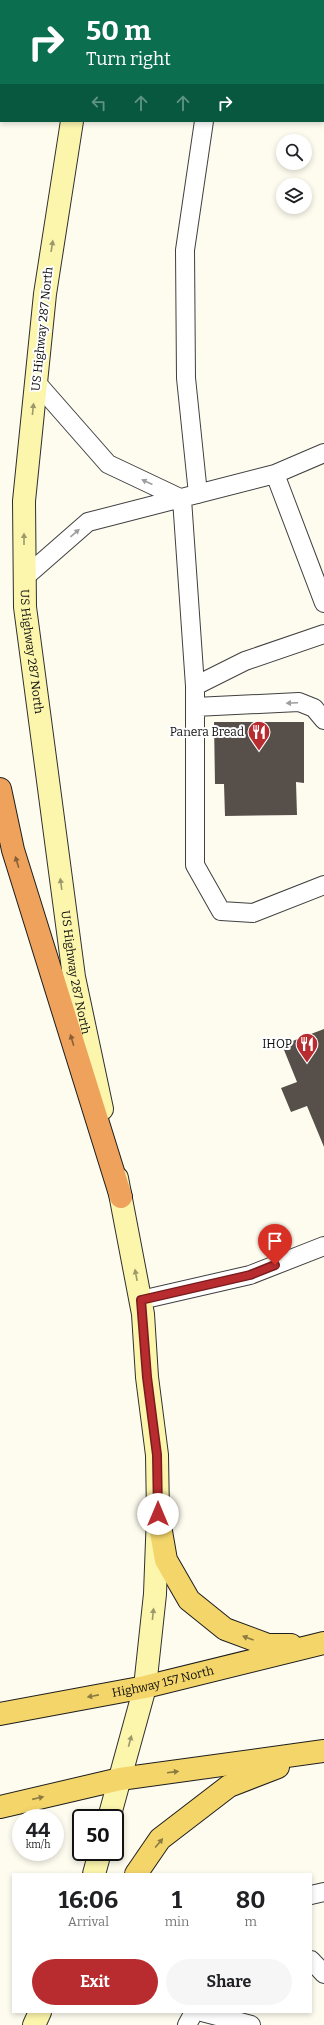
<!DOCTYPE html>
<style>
body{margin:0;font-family:Bitter,serif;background:#f6f6f6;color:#202124;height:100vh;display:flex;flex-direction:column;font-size:15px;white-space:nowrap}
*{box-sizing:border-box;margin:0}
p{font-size:13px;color:#757577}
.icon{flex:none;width:22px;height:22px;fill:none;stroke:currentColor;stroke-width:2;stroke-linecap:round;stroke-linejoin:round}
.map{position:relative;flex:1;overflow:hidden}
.drawer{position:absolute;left:12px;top:1873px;width:300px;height:140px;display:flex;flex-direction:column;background:#fff;border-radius:0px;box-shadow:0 2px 6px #0003}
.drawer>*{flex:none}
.hud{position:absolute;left:0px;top:0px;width:324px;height:122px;box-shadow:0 2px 6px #0003;background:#0b6e4f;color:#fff;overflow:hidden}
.controls{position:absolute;left:276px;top:134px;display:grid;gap:8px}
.controls a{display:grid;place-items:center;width:36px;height:36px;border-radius:50%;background:#fff;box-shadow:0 2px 6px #0003;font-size:20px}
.speed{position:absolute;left:12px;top:1809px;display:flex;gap:8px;font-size:20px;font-weight:700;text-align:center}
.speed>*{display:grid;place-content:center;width:52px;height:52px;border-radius:50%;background:#fff;box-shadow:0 2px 6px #0003;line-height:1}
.speed small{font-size:10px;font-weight:400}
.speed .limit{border:2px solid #111;border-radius:6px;background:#fff;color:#111}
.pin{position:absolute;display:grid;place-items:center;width:34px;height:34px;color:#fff;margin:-41px -17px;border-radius:50% 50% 50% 0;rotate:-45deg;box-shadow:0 0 4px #0007}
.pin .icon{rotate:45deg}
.me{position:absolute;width:44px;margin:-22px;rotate:0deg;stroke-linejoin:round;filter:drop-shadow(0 0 3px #0008)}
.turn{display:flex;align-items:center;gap:14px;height:84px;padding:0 20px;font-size:18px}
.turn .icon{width:52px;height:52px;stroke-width:2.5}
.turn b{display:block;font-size:28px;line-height:34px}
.lanes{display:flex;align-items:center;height:38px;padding:0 20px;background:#0003;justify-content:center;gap:20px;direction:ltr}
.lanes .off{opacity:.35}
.eta{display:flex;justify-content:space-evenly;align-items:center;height:68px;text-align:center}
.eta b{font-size:24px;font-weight:700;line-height:28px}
.button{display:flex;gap:8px;margin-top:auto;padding:8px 20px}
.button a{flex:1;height:46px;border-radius:24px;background:#b82b2e;color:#fff;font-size:16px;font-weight:700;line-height:46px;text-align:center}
.button a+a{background:#f6f6f6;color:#202124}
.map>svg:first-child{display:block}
.building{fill:#564f4a}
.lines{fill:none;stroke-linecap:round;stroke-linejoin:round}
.service-casing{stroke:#404040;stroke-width:20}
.secondary-casing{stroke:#2f2f2f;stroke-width:24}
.primary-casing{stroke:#1e1e1e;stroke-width:24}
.motorway-casing{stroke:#1e1e1e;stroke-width:24}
.service{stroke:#fff;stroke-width:18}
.secondary{stroke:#fcf5ac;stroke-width:22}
.primary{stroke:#f3d56a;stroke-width:22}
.motorway{stroke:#efa25c;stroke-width:22}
.oneway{fill:#9c986c}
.oneway2{fill:#9e9e9e}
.oneway3{fill:#895f38}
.oneway4{fill:#8c7b40}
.route-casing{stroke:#781c1e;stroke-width:10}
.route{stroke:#b82b2e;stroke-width:7}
.labels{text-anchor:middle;stroke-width:4;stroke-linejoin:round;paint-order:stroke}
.street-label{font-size:12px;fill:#0d0d0d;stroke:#fff}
.poi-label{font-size:12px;fill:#0d0d0d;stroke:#fff;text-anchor:end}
</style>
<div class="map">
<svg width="324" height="2025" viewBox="0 0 324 2025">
<rect width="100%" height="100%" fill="#fefcef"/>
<path class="building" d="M214 722H304V783L296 782 297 815 225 816 224 784H215Z
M324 1029V1147L307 1106 291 1112 281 1088 297 1082 282 1045Z"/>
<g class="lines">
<g class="service-casing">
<path id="service" d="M117 0 120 1
M298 1 300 0
M36 382 108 464 182 499
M275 474 324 603
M198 494 186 378 185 250 204 121
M182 499 195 686
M24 578 88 522 275 474 324 453
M324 634 245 661 195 686V865L221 911 253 913 324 885
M195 707 299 702 314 708 324 720
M141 1300 250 1275 324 1246
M311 1895 324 1892
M311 1960 324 1974
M202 2012 251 2025
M187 2025 194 2012"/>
</g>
<g class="secondary-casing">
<g id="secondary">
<path d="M98 1V0"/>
<path id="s1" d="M72 121 45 294 24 501 25 607 74 977 102 1109"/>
<path d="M109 1818 145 1687 155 1594 158 1514 157 1455 147 1377 143 1314 117 1178"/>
<path d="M94 1874 100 1852"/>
<path d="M34 2025 40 2012"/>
</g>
</g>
<g class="primary-casing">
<g id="primary">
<path d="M158 1514 166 1560 189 1600 225 1629 268 1645H291"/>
<path id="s2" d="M0 1714 145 1687 324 1643"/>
<path d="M0 1807 120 1779 324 1751"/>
<path d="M136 1874 160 1839 229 1786 278 1767"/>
</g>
</g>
<g class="motorway-casing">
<path id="motorway" d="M0 789 13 850 121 1197"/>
</g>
<use href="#service" class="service"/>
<use href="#secondary" class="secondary"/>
<use href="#primary" class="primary"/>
<use href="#motorway" class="motorway"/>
</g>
<defs><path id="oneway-solid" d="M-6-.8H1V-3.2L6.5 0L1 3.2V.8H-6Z"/></defs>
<g class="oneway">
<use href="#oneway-solid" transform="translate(52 246) rotate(-81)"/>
<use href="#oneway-solid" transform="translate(33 409) rotate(-84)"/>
<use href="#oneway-solid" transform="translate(24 539) rotate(-90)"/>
<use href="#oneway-solid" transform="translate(61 884) rotate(-98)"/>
<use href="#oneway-solid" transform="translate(136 1275) rotate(-101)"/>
<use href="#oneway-solid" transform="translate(153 1614) rotate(-84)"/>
<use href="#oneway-solid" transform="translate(130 1741) rotate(-75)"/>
</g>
<g class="oneway2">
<use href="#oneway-solid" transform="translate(147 482) rotate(-155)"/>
<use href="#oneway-solid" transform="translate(75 533) rotate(-41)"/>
<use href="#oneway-solid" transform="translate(292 703) rotate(178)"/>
</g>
<g class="oneway3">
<use href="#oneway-solid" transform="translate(17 862) rotate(-107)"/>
<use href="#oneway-solid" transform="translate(72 1040) rotate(-107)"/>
</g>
<g class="oneway4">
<use href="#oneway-solid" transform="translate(248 1638) rotate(-160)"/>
<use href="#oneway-solid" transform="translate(93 1696) rotate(169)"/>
<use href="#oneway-solid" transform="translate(173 1772) rotate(-7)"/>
<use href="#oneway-solid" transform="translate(38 1798) rotate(-13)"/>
<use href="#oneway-solid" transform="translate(159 1843) rotate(-50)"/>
</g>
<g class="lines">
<g class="route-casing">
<path id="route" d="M158 1514 157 1455 147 1377 141 1300 250 1275 275 1265"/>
</g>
<use href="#route" class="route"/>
</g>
<defs>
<g id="restaurant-pin" transform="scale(1.15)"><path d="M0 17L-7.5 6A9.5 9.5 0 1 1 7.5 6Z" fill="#b82b2e" stroke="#fff"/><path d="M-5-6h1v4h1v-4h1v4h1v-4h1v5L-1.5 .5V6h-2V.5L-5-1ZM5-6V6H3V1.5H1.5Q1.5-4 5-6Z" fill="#fff"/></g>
</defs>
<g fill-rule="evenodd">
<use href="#restaurant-pin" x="259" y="732"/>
<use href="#restaurant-pin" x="307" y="1044"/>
</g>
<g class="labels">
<g class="street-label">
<text transform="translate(42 329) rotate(-84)" y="4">US Highway 287 North</text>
<text dy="4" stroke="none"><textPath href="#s1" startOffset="534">US Highway 287 North</textPath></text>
<text dy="4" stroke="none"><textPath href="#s1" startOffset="858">US Highway 287 North</textPath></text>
<text dy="4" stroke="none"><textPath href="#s2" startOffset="166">Highway 157 North</textPath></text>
</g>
<g class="poi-label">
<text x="244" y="736">Panera Bread</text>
<text x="292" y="1048">IHOP</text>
</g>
</g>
</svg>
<div class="controls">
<a><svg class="icon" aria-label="search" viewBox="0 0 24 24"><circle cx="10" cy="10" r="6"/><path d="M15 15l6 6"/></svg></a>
<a><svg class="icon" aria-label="layers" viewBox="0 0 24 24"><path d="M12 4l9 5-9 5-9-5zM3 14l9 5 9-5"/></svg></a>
</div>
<div class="speed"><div>44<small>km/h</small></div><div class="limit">50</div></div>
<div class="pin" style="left:275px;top:1265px;background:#d93025"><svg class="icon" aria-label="arrive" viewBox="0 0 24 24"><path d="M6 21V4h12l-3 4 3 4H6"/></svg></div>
<svg class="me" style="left:158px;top:1514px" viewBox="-20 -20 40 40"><circle r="19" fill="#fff"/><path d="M0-13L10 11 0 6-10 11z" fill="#b82b2e"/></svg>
<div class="hud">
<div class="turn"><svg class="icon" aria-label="right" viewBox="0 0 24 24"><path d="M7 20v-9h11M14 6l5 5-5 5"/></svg><div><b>50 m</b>Turn right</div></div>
<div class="lanes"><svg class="icon off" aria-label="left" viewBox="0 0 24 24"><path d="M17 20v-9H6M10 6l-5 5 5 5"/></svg><svg class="icon off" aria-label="ahead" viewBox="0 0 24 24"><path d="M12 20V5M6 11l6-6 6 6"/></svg><svg class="icon off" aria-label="ahead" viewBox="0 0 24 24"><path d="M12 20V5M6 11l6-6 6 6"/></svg><svg class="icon" aria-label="right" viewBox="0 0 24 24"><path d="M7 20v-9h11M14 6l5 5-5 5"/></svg></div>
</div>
<section class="drawer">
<div class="eta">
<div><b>16:06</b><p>Arrival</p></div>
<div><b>1</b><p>min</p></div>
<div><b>80</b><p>m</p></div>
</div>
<div class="button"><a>Exit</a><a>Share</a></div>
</section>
</div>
